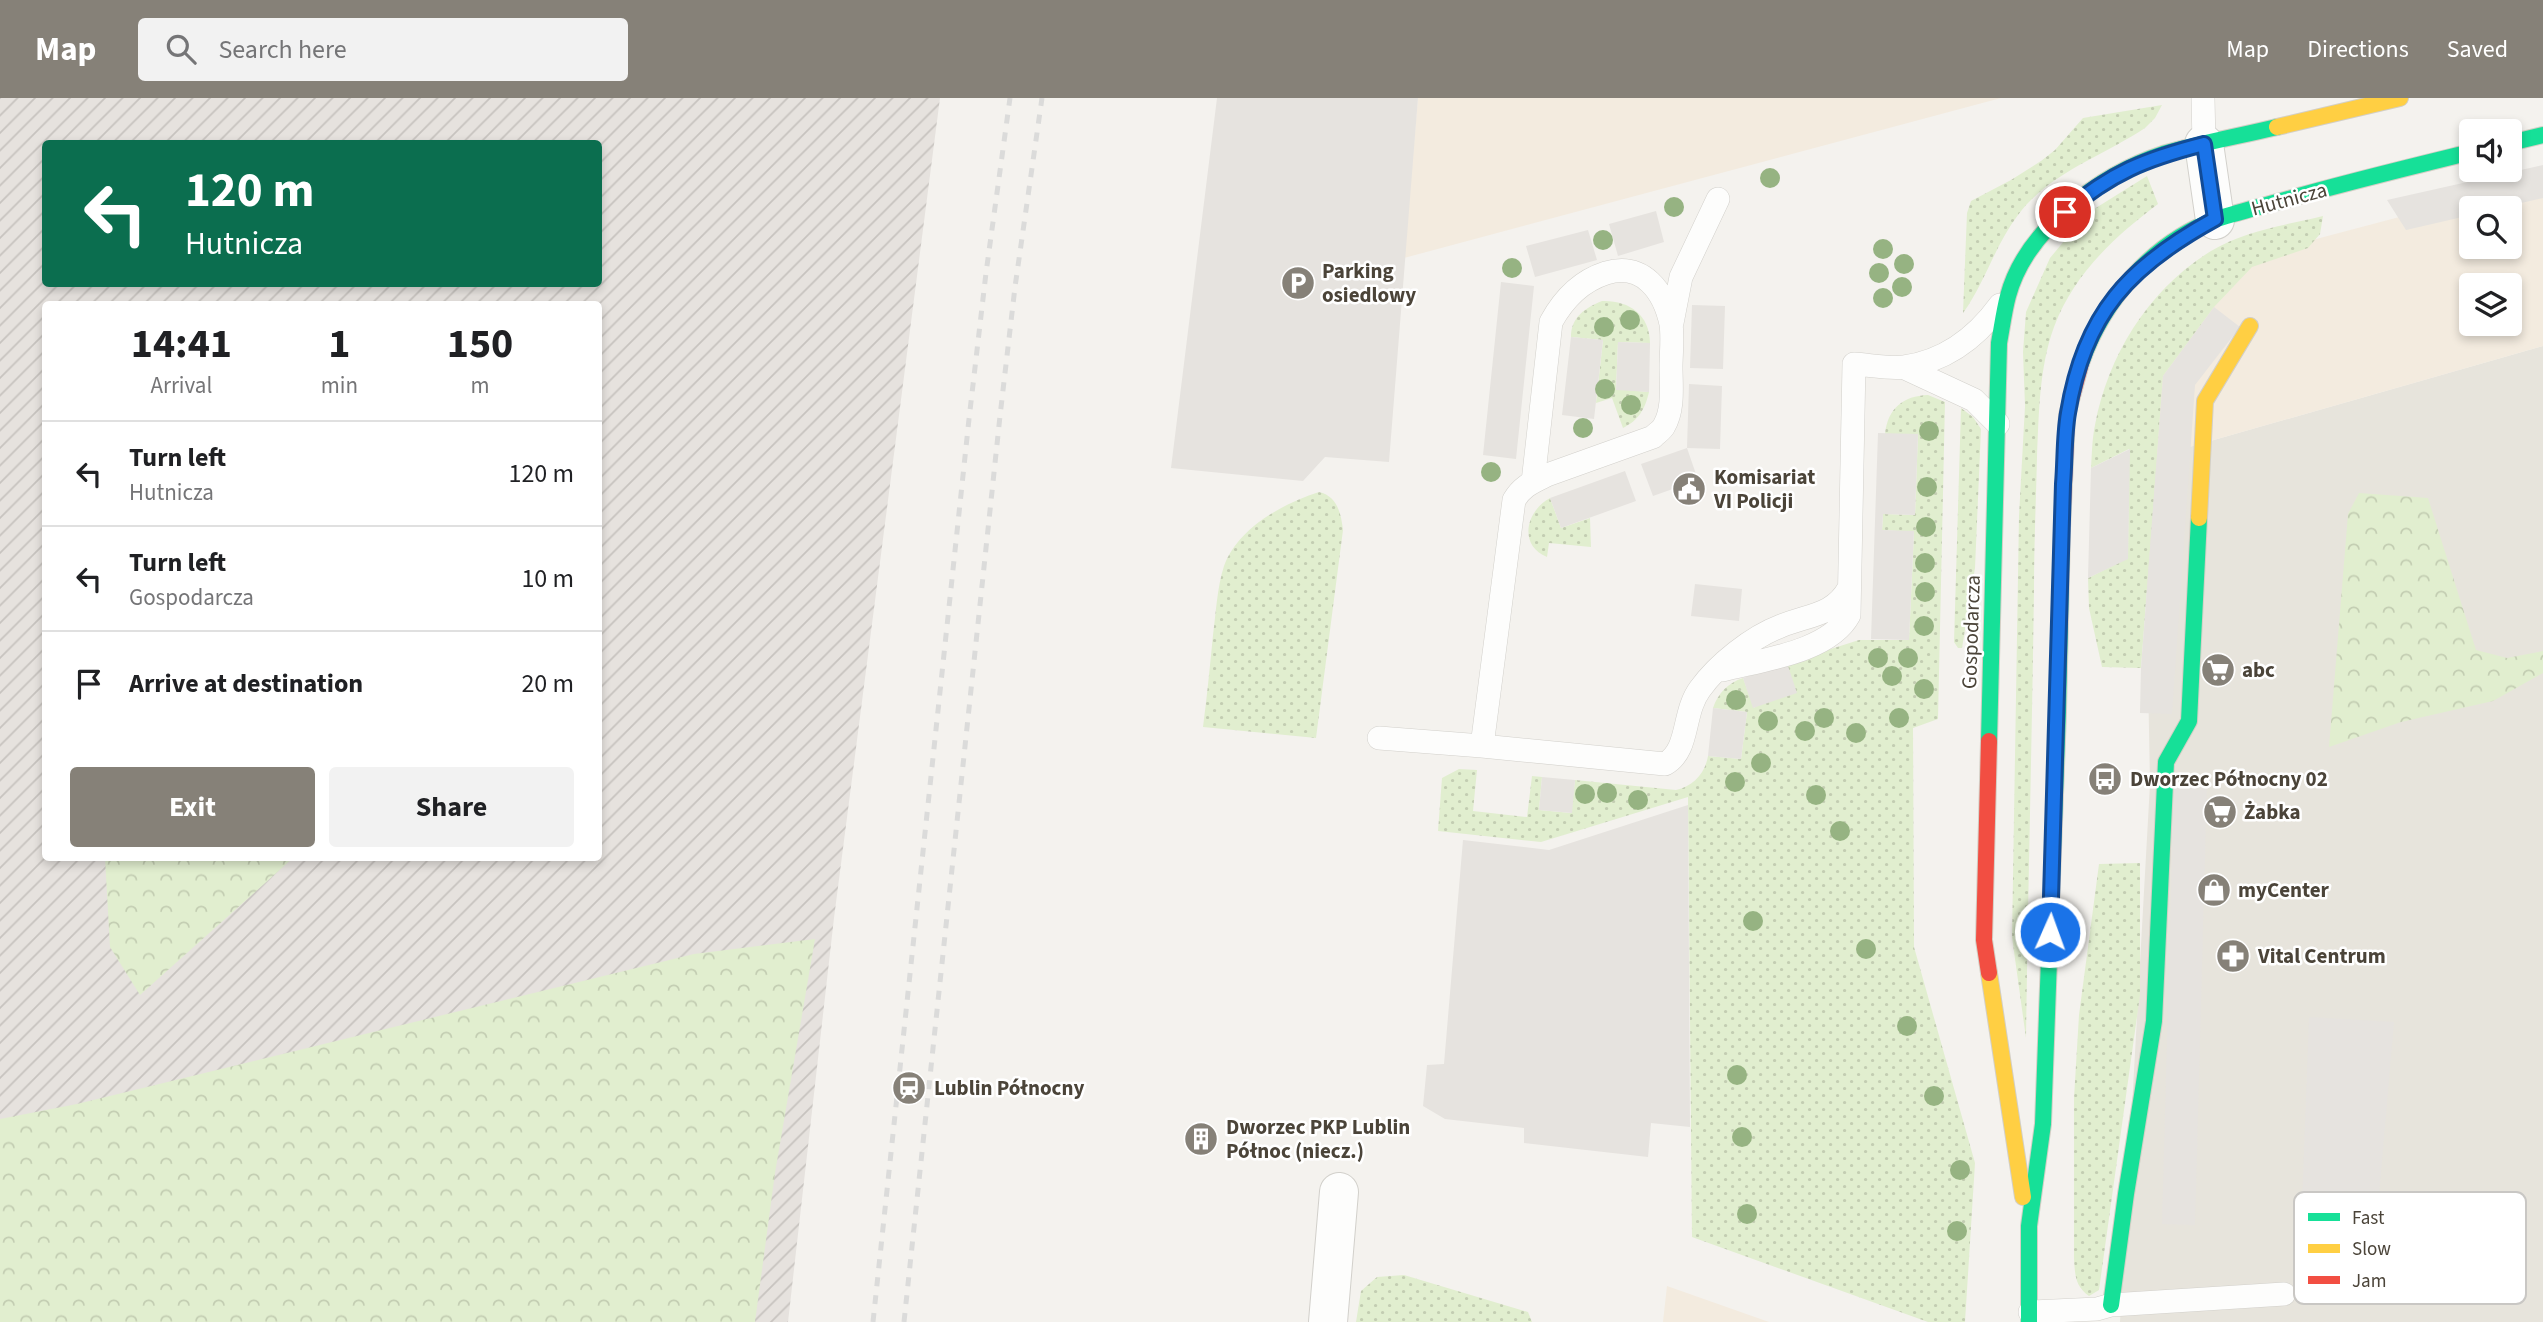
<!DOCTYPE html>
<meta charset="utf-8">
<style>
body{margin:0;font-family:"Source Sans 3",sans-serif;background:#f2f2f2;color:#202124;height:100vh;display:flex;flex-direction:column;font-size:26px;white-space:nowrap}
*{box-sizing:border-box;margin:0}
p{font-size:23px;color:#757577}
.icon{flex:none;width:38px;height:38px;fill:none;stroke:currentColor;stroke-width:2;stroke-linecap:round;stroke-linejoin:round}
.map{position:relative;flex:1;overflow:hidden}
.panel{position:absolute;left:42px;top:203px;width:560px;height:560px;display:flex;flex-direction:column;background:#fff;border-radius:7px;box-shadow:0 4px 10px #0003}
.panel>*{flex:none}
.guide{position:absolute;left:42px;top:42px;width:560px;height:147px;border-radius:7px;box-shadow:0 4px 10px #0003;background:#0b6e4f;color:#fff;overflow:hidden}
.tools{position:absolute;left:2459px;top:21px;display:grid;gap:14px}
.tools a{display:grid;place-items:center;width:63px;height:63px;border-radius:7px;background:#fff;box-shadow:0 4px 10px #0003;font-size:35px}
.pin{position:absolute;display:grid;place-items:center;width:60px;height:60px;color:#fff;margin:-30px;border:4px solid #fff;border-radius:50%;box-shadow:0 2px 7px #0007}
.me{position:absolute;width:77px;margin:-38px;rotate:2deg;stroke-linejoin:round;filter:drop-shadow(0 0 5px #0008)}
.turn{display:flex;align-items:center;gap:24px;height:147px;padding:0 28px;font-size:32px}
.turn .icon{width:91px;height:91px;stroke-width:2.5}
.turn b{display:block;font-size:49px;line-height:60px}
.eta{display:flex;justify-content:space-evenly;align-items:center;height:119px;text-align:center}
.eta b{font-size:42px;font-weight:700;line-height:49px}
.cta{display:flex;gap:14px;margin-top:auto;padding:14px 28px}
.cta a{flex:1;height:80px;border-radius:7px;background:#868178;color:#fff;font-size:28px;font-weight:700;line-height:80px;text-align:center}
.cta a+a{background:#f2f2f2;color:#202124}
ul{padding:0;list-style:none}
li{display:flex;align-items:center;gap:21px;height:105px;padding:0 28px;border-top:2px solid #e0e0e0}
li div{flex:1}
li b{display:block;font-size:26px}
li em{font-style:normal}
header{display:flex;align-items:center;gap:42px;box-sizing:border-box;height:98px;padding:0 35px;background:#868178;color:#fff}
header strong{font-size:33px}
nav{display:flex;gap:38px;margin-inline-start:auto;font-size:24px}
.search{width:490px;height:63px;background:#f2f2f2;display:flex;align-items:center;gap:18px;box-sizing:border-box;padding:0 24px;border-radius:7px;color:#757577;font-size:26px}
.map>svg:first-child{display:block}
.residential{fill:#e7e4dc}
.commercial{fill:#f3ebdf;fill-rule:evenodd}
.industrial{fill:url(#industrial-furrows);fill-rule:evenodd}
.grass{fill:url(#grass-dots)}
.forest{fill:url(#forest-crowns)}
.parking{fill:#e6e3df}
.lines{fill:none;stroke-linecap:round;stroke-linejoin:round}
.lane-casing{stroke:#d2d0cb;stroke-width:24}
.street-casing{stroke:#d2d0cb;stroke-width:40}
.fast-casing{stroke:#d3cfc5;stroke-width:18}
.slow-casing{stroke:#d3cfc5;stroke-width:18}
.jam-casing{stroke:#d3cfc5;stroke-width:18}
.lane{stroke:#fdfdfc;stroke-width:23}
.street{stroke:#fdfdfc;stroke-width:38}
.fast{stroke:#16e098;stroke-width:16}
.slow{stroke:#ffcf43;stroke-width:16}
.jam{stroke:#f24e42;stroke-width:16}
.rail{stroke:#dbdbda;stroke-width:5;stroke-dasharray:9 9;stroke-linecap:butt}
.tree{fill:#96b382}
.route-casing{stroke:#114b97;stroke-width:18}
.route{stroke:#1a73e8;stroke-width:12}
.labels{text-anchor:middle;stroke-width:5;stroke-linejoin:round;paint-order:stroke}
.street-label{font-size:21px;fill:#4b4439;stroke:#fff}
.poi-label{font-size:21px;font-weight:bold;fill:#4b4439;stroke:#fff;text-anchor:start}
.key{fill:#fff;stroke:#c9c7c4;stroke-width:2}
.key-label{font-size:19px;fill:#4b4439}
</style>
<header>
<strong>Map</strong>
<div class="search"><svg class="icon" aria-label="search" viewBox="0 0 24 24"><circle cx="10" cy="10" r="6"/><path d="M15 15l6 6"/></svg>Search here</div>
<nav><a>Map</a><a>Directions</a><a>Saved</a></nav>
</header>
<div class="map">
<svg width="2543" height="1224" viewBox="0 0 2543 1224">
<defs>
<pattern id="industrial-furrows" width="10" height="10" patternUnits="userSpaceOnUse" patternTransform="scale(1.75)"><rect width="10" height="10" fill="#e6e2de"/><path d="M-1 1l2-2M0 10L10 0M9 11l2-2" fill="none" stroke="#c7c3bf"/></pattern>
<pattern id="grass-dots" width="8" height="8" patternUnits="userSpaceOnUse" patternTransform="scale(1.75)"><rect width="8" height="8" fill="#e1eecf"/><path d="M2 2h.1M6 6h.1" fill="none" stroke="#c3cdb2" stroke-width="1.8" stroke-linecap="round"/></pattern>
<pattern id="forest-crowns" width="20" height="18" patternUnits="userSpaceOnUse" patternTransform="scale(1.75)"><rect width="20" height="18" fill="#e1eecf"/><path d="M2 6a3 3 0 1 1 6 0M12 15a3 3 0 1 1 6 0" fill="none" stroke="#c3cdb2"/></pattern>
</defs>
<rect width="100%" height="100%" fill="#f4f2ee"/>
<path class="residential" d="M2543 248V1224H2120L2150 686 2144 362Z"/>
<path class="commercial" d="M1418 0H2001L1404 160Z
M2543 81V248L2144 362 2152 271 2252 158ZM2471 110H2510V149H2471ZM2471 187H2510V226H2471Z
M1667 1188 1769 1224H1663Z"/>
<path class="industrial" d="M0 0H940L834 820 788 1224H0ZM46 46H598V186H46ZM46 206H598V760H46Z"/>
<path class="grass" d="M2162 7 2155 20 2145 30C2103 58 2049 75 2018 117 1995 147 1985 185 1963 215L1967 115 1971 103 2011 82 2041 63 2055 52 2083 20Z
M2147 78 2158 106C2114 139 2074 176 2054 229 2039 270 2039 316 2037 359 2036 403 2034 447 2034 491 2032 641 2028 790 2026 940L2012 839 2019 418 2025 308 2023 254 2026 214 2050 160 2065 142 2091 113Z
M2323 118 2320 136 2308 150 2252 169 2214 209 2163 278 2141 570 2102 569 2089 510 2088 480 2128 460 2129 351 2091 370C2092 356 2092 341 2095 327 2108 257 2149 191 2211 153 2244 133 2286 127 2323 118Z
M1602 203C1628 202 1650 216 1650 245L1618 244 1616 291 1649 294C1645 311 1639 322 1623 330L1612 300 1596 305 1603 242 1571 239C1571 219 1585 210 1602 203Z
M1928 297 1945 304 1938 621 1913 630 1914 849 1975 1065 1965 1224H1928L1692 1139 1688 699 1541 744 1438 733 1442 680 1459 671 1477 672 1473 713 1527 719 1532 678 1542 679 1539 712 1571 715 1575 682 1676 692C1693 688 1705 676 1708 658L1741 661 1747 614 1713 610C1718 595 1728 585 1743 580L1754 610 1787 565 1859 542H1909L1914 434 1882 432 1883 416 1915 417 1918 336H1885C1888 310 1903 298 1928 297Z
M1961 310 1973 319 1981 331 1975 470 1962 550H1958L1954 544Z
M1319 394C1337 398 1341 415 1343 432L1316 640 1203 629C1207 598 1210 568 1213 537 1216 514 1217 490 1224 468 1238 430 1282 406 1319 394Z
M1550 400 1561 430 1590 420 1591 449 1549 445 1547 459C1518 447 1526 413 1550 400Z
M2140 765V897L2099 1192 2089 1198C2075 1188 2075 1177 2074 1160V1000L2079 917 2099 766Z
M1404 1177 1528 1214 1532 1224H1356L1361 1193 1377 1179Z"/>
<path class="forest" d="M2359 395 2428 400 2476 552 2507 560 2543 553V575L2493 603 2401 624 2329 649 2348 416Z
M105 760H293L140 897 110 849Z
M815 841 775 1075 755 1224H0V1021L77 1006 694 856Z"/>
<path class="parking" d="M1217 0H1418L1389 364 1325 359 1303 383 1171 370Z
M2543 67V100L2499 110H2471V117L2406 132 2387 102Z
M1656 113 1664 144 1618 158 1609 126Z
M1588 132 1597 162 1535 179 1526 148Z
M1501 184 1534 188 1516 361 1483 357Z
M1692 207 1725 208 1723 271 1690 270Z
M2214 209 2240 229 2195 287 2172 616 2140 615 2141 570 2163 278Z
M1571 239 1603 242 1594 321 1562 317Z
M1618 244 1650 245 1649 294 1616 292Z
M1689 286 1722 288 1720 351 1687 350 1698 382 1653 398 1641 366 1687 350Z
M1878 335 1918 336 1915 417 1883 416 1882 432 1914 433 1909 542 1871 541Z
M2130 351 2128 461 2088 480 2091 370Z
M1625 373 1636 403 1561 430 1550 400Z
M1695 486 1742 491 1739 523 1691 518Z
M1787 565 1797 595 1753 610 1743 580Z
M1713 610 1747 614 1741 661 1708 658Z
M1542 679 1575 682 1572 715 1539 712Z
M2174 683 2207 684 2195 1127 2162 1126Z
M1688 707 1690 1029 1651 1025 1648 1059 1524 1045V1030L1445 1021 1423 1008 1427 967 1444 966 1463 742 1549 752Z
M2309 919 2394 924 2371 1190 2299 1187Z"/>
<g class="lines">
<g class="lane-casing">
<path id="lane" d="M2203 0 2204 46
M1672 225 1681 179 1718 101
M1903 269 1974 302 1998 326
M1533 384 1551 224C1563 202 1581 183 1606 175 1643 164 1664 193 1671 226 1673 240 1671 256 1671 269 1671 288 1674 311 1664 328 1662 332 1657 335 1653 339L1547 377C1533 384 1522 388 1514 402L1482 648 1665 666C1690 652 1682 615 1700 591 1718 566 1752 539 1781 528 1807 517 1834 518 1849 490
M1723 572C1761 562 1829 554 1849 517L1854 266C1870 267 1889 271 1904 269 1946 263 1976 240 2000 207
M1379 640 1482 648
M2030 1214 2097 1211 2111 1207 2284 1196"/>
</g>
<g class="street-casing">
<path id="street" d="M2204 46 2215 122
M1328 1224 1339 1094"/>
</g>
<g class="fast-casing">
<path id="fast" d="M2510 45 2543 37
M2081 265C2103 202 2153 144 2217 121 2244 112 2272 106 2299 98 2356 82 2414 68 2471 54
M1989 643 1999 245C2002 229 2004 213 2008 198 2026 131 2101 76 2163 56 2200 45 2240 38 2277 29
M2111 1207 2126 1096 2154 923 2166 664 2189 623 2199 420
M2029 1224V1128L2043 1026 2058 614 2062 430"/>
</g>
<g class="slow-casing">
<path id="slow" d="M2277 29 2400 0
M2199 420 2205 303 2250 228
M1989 875 2023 1099"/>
</g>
<g class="jam-casing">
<path id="jam" d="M2062 430 2067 317 2081 265
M1989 875 1984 842 1989 643"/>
</g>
<use href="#lane" class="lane"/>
<use href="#street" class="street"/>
<use href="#fast" class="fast"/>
<use href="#slow" class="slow"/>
<use href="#jam" class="jam"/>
<path class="rail" d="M873 1224 969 321 986 175 1010 0
M904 1224 1000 318 1015 189 1042 0"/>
</g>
<g class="tree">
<circle cx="1770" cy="80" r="10"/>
<circle cx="1674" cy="109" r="10"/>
<circle cx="1603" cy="142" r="10"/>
<circle cx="1883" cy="151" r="10"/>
<circle cx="1904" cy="166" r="10"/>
<circle cx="1512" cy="170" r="10"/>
<circle cx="1879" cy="175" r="10"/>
<circle cx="1902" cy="189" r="10"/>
<circle cx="1883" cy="200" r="10"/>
<circle cx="1630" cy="222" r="10"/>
<circle cx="1604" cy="229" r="10"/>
<circle cx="1605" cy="291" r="10"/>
<circle cx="1631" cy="307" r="10"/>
<circle cx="1583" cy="330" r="10"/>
<circle cx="1929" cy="333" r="10"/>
<circle cx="1491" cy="374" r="10"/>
<circle cx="1927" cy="389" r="10"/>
<circle cx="1926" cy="429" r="10"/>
<circle cx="1925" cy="465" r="10"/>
<circle cx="1925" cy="494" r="10"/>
<circle cx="1924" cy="528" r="10"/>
<circle cx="1878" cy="560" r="10"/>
<circle cx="1908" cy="560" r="10"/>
<circle cx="1892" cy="578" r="10"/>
<circle cx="1924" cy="591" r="10"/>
<circle cx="1736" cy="602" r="10"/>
<circle cx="1824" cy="620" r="10"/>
<circle cx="1899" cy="620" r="10"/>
<circle cx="1768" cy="623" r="10"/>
<circle cx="1805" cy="633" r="10"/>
<circle cx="1856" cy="635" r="10"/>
<circle cx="1761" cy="665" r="10"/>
<circle cx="1735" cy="684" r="10"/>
<circle cx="1607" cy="695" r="10"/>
<circle cx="1585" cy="696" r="10"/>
<circle cx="1816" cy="697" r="10"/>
<circle cx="1638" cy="702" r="10"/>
<circle cx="1840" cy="733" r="10"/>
<circle cx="1753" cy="823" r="10"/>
<circle cx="1866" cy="851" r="10"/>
<circle cx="1907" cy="928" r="10"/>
<circle cx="1737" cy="977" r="10"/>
<circle cx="1934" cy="998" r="10"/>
<circle cx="1742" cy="1039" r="10"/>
<circle cx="1960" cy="1072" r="10"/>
<circle cx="1747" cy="1116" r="10"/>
<circle cx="1957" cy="1133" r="10"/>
</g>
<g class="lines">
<g class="route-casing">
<path id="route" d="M2050 834 2063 386C2065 362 2064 338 2068 315 2084 216 2129 168 2215 121L2204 46C2145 61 2111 75 2065 114"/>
</g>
<use href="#route" class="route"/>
</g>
<defs>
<g id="parking-disc" transform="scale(1.75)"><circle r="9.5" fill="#868178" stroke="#fff"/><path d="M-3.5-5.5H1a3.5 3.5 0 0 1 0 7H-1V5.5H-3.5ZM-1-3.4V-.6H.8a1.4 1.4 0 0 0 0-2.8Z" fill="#fff"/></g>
<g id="civic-disc" transform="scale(1.75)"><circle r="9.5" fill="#868178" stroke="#fff"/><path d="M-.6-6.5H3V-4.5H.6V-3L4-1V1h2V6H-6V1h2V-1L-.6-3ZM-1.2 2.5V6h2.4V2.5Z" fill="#fff"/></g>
<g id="supermarket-disc" transform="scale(1.75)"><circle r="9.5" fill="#868178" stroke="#fff"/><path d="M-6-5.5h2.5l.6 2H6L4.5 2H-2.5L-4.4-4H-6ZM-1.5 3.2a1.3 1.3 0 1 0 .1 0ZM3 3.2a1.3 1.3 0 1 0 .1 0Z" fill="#fff"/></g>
<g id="bus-disc" transform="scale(1.75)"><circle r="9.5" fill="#868178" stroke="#fff"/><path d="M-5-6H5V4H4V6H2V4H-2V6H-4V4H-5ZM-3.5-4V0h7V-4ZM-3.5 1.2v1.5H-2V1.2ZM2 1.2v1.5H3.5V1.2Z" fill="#fff"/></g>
<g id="shop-disc" transform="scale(1.75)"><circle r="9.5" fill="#868178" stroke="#fff"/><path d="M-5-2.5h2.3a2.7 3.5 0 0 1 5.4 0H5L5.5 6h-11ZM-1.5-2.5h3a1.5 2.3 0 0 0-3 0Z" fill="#fff"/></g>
<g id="pharmacy-disc" transform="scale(1.75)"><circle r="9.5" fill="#868178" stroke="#fff"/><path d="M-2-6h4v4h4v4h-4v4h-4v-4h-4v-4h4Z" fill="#fff"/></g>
<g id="station-disc" transform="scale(1.75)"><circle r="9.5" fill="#868178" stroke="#fff"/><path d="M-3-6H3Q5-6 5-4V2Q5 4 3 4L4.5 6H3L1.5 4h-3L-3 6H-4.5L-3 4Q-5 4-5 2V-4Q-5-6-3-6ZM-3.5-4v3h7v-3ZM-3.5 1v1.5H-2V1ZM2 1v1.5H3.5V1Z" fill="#fff"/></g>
<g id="building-disc" transform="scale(1.75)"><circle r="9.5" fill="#868178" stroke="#fff"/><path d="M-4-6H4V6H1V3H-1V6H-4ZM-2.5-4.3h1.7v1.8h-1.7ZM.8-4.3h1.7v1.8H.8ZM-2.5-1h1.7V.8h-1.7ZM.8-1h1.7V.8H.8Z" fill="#fff"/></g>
</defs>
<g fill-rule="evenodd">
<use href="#parking-disc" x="1298" y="185"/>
<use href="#civic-disc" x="1689" y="391"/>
<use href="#supermarket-disc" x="2218" y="572"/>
<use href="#bus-disc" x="2105" y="681"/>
<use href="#supermarket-disc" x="2220" y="714"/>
<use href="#shop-disc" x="2214" y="792"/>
<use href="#pharmacy-disc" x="2233" y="858"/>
<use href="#station-disc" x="909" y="990"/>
<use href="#building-disc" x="1201" y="1041"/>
</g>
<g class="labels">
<g class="street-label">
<text transform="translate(2289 101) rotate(-15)" y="7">Hutnicza</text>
<text transform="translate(1971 534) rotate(-88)" y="7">Gospodarcza</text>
</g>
<g class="poi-label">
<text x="1322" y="180">Parking<tspan x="1322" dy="24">osiedlowy</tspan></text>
<text x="1714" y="386">Komisariat<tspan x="1714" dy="24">VI Policji</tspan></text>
<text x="2242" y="579">abc</text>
<text x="2130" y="688">Dworzec Północny 02</text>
<text x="2244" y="721">Żabka</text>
<text x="2238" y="799">myCenter</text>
<text x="2258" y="865">Vital Centrum</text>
<text x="934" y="997">Lublin Północny</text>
<text x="1226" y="1036">Dworzec PKP Lublin<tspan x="1226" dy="24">Północ (niecz.)</tspan></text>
</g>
</g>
<rect x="2294" y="1094" width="232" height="112" rx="10" class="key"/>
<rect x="2308" y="1115" width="32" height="8" fill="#16e098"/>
<rect x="2308" y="1146" width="32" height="9" fill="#ffcf43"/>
<rect x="2308" y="1178" width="32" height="8" fill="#f24e42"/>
<g class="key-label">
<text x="2352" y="1126">Fast</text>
<text x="2352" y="1157">Slow</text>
<text x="2352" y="1189">Jam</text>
</g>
</svg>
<div class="tools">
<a><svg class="icon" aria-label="sound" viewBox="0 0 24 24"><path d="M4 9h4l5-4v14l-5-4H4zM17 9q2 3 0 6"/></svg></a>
<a><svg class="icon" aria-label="search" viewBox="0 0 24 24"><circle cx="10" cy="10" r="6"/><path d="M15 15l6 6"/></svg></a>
<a><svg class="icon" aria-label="layers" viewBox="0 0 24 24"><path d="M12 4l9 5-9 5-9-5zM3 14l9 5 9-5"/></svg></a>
</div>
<div class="pin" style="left:2065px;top:114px;background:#d93025"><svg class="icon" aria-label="arrive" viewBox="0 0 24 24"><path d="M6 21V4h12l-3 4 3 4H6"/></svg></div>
<svg class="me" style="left:2050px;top:834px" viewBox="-20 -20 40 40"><circle r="17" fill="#1a73e8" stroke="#fff" stroke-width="3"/><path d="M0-11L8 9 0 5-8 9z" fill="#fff"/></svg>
<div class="guide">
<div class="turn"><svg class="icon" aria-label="left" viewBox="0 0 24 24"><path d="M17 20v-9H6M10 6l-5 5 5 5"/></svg><div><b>120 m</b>Hutnicza</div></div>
</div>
<section class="panel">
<div class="eta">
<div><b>14:41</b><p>Arrival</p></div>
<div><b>1</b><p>min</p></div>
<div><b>150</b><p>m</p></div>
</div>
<ul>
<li><svg class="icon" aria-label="left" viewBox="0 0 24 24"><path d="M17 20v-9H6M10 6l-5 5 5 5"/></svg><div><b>Turn left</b><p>Hutnicza</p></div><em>120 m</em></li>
<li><svg class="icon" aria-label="left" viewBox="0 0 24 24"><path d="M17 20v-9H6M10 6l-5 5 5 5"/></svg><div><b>Turn left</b><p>Gospodarcza</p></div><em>10 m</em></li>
<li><svg class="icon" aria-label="arrive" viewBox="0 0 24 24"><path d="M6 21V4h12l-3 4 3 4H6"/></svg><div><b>Arrive at destination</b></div><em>20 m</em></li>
</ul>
<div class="cta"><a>Exit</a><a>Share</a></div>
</section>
</div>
